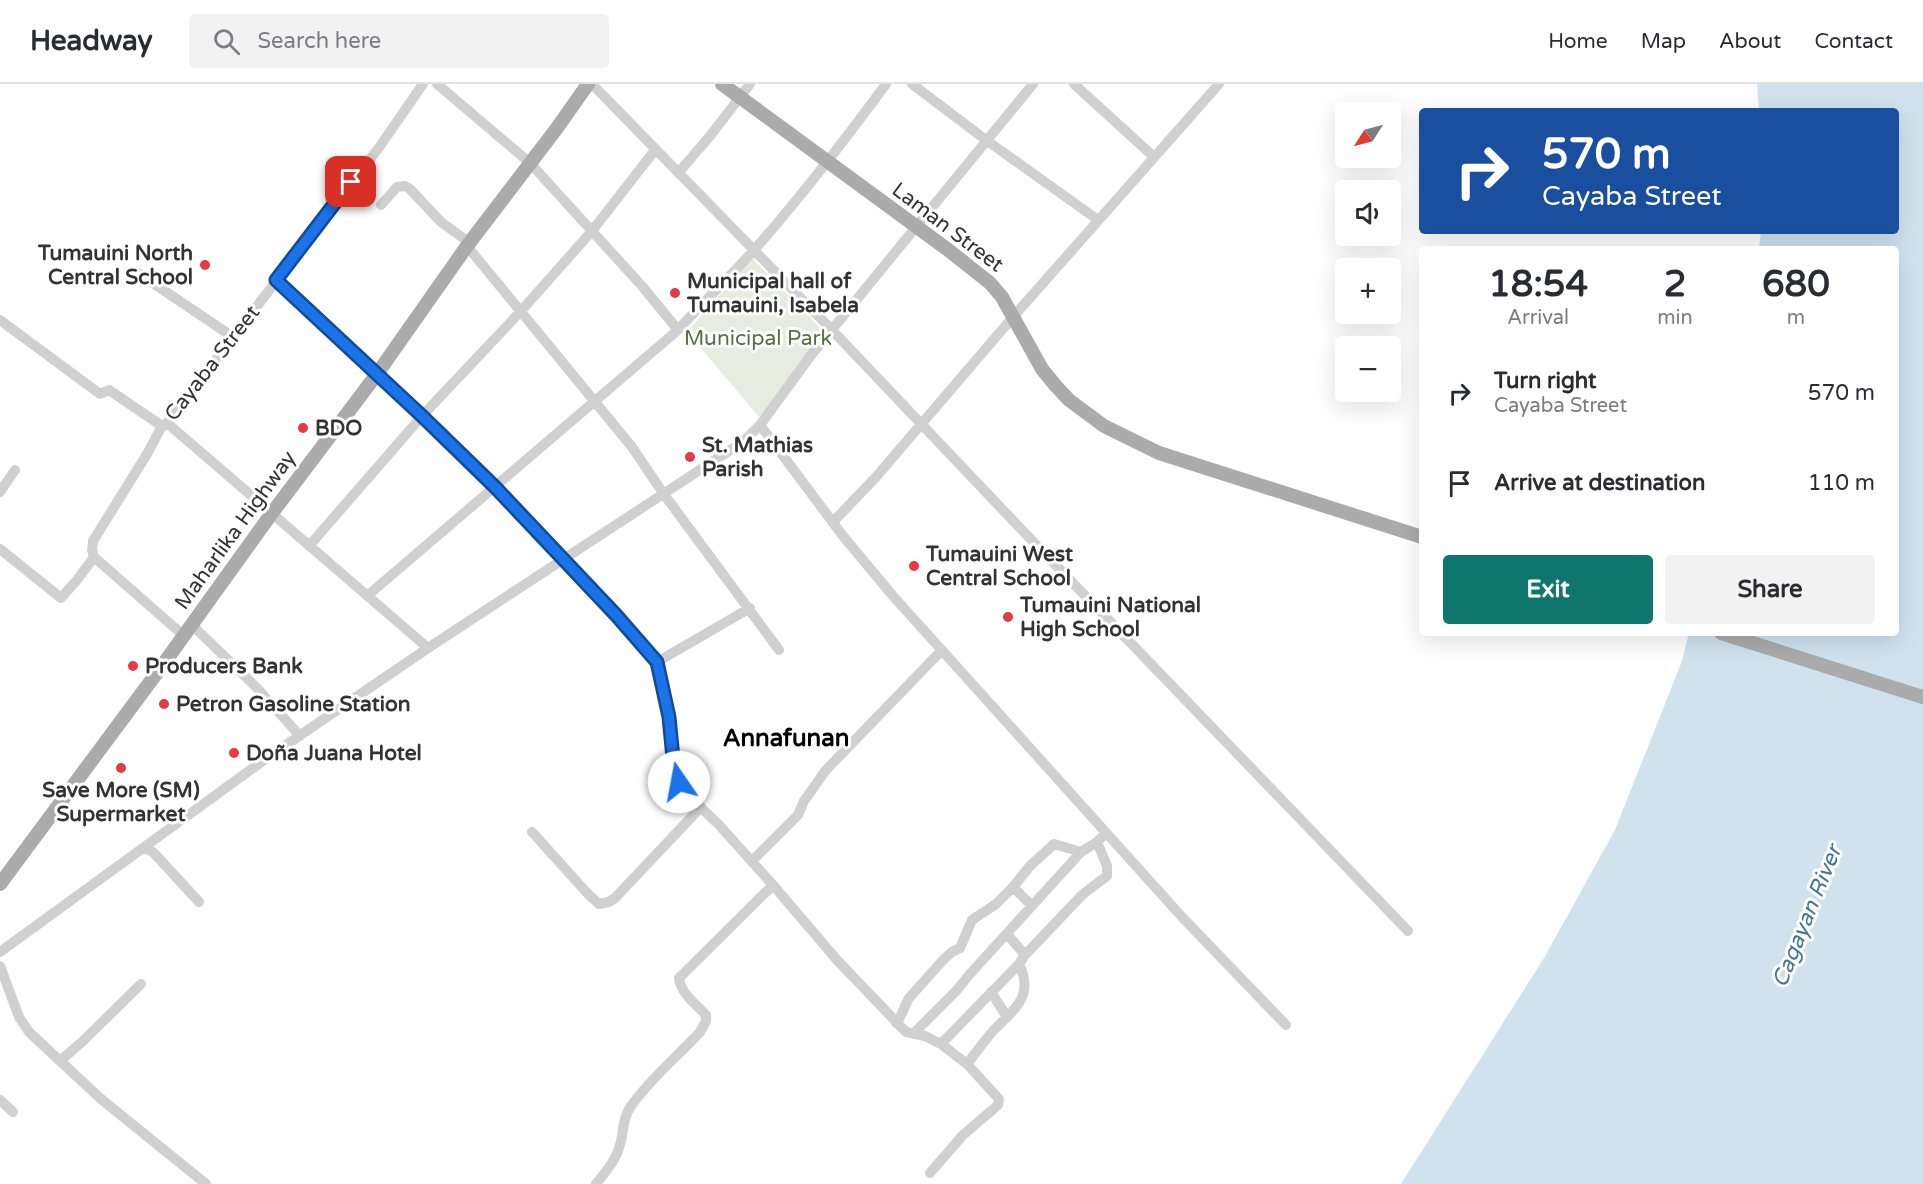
<!DOCTYPE html>
<meta charset="utf-8">
<style>
body{margin:0;font-family:"Varela Round",sans-serif;background:#f2f2f3;color:#2b2b33;height:100vh;display:flex;flex-direction:column;font-size:22px;white-space:nowrap}
*{box-sizing:border-box;margin:0}
p{font-size:20px;color:#7c7c81}
.icon{flex:none;width:33px;height:33px;fill:none;stroke:currentColor;stroke-width:2;stroke-linecap:round;stroke-linejoin:round}
.map{position:relative;flex:1;overflow:hidden}
.sheet{position:absolute;left:1419px;top:162px;width:480px;height:390px;display:flex;flex-direction:column;background:#fff;border-radius:6px;box-shadow:0 6px 24px #0002}
.sheet>*{flex:none}
.hud{position:absolute;left:1419px;top:24px;width:480px;height:126px;border-radius:6px;box-shadow:0 6px 24px #0002;background:#1a4fa0;color:#fff;overflow:hidden}
.needle{width:39px;rotate:234deg}
.buttons{position:absolute;left:1335px;top:18px;display:grid;gap:12px}
.buttons a{display:grid;place-items:center;width:66px;height:66px;border-radius:6px;background:#fff;box-shadow:0 6px 24px #0002;font-size:30px}
.pin{position:absolute;display:grid;place-items:center;width:51px;height:51px;color:#fff;margin:-26px;border-radius:12px;box-shadow:0 3px 9px #0006}
.me{position:absolute;width:66px;margin:-33px;rotate:348deg;stroke-linejoin:round;filter:drop-shadow(0 0 4px #0008)}
.turn{display:flex;align-items:center;gap:21px;height:126px;padding:0 24px;font-size:27px}
.turn .icon{width:78px;height:78px;stroke-width:2.5}
.turn b{display:block;font-size:42px;line-height:51px}
.eta{display:flex;justify-content:space-evenly;align-items:center;height:102px;text-align:center}
.eta b{font-size:36px;font-weight:800;line-height:42px}
.cta{display:flex;gap:12px;margin-top:auto;padding:12px 24px}
.cta a{flex:1;height:69px;border-radius:6px;background:#0f766e;color:#fff;font-size:24px;font-weight:800;line-height:69px;text-align:center}
.cta a+a{background:#f2f2f3;color:#2b2b33}
ul{padding:0;list-style:none}
li{display:flex;align-items:center;gap:18px;height:90px;padding:0 24px}
li div{flex:1}
li b{display:block;font-size:22px}
li em{font-style:normal}
header{display:flex;align-items:center;gap:36px;box-sizing:border-box;height:84px;padding:0 30px;background:#fff;border-bottom:2px solid #e1e1e2}
header strong{font-size:28px}
nav{display:flex;gap:33px;margin-inline-start:auto;font-size:21px}
.search{width:420px;height:54px;background:#f2f2f3;display:flex;align-items:center;gap:15px;box-sizing:border-box;padding:0 21px;border-radius:6px;color:#7c7c81;font-size:22px}
.map>svg:first-child{display:block}
.green{fill:#e6ecdf}
.water{fill:#cfe2ee}
.lines{fill:none;stroke-linecap:round;stroke-linejoin:round}
.minor{stroke:#d0d0d0;stroke-width:10}
.major{stroke:#ababab;stroke-width:14}
.route-casing{stroke:#114b97;stroke-width:15}
.route{stroke:#1a73e8;stroke-width:10}
.poi-dot{fill:#e63946;stroke:#fff;stroke-width:2}
.labels{text-anchor:middle;stroke-width:6;stroke-linejoin:round;paint-order:stroke}
.street-label{font-size:21px;fill:#333;stroke:#fff}
.poi-label{font-size:21px;font-weight:bold;fill:#333;stroke:#fff;text-anchor:start}
.park-label{font-size:21px;fill:#56703f;stroke:#fff}
.water-label{font-size:22px;font-style:italic;fill:#3f7597;stroke:#fff}
.quarter-label{font-size:24px;font-weight:bold;fill:#000;stroke:#fff}
</style>
<header>
<strong>Headway</strong>
<div class="search"><svg class="icon" aria-label="search" viewBox="0 0 24 24"><circle cx="10" cy="10" r="6"/><path d="M15 15l6 6"/></svg>Search here</div>
<nav><a>Home</a><a>Map</a><a>About</a><a>Contact</a></nav>
</header>
<div class="map">
<svg width="1923" height="1100" viewBox="0 0 1923 1100">
<rect width="100%" height="100%" fill="#fff"/>
<path class="green" d="M752 174 825 249 760 334 687 248Z"/>
<path class="water" d="M1757 0H1923V1100H1401L1544 874 1615 746 1682 577 1689 549H1896V165H1759L1761 147H1896V27H1759Z"/>
<g class="lines">
<path class="minor" d="M437 0 530 79 642 202 678 246
M592 0 832 246 1021 445 1408 847
M912 0 986 56 1098 136
M1074 0 1154 73
M679 88 710 52 750 0
M381 121 397 103 405 102 410 105 441 138 470 159
M467 162 632 363 663 409 779 566
M135 187 233 253
M276 197 422 332 495 403 616 531 657 578 669 633 673 674 679 698 686 709 720 742 773 801 679 894C680 909 697 921 706 931V937L700 948C678 972 650 995 631 1022 622 1035 624 1047 620 1061 616 1077 605 1088 596 1100
M0 236 100 310 109 306 162 342
M167 339 428 564
M760 341 843 452 893 512 1182 833 1286 941
M0 408 15 386
M833 438 876 393 1013 233 1219 0
M309 462 422 332 521 227 592 147 655 66
M0 465 61 514 77 496 94 473
M367 512 678 246C703 218 730 193 754 166 801 113 844 57 886 0
M191 540 258 605 300 652
M183 551 94 473 92 466 93 457 147 370 162 342 167 339 378 65 423 0
M657 578 750 524
M532 748 588 810 599 820 609 818 615 814 701 723
M144 764 153 768 199 818
M752 777 798 731 804 717 826 686 941 567
M773 801 837 876 906 948 925 952 941 960 967 980 999 1015 998 1021 963 1051 930 1089
M1032 822 1013 803 1030 782 1054 760 1081 768
M1007 850 1025 871
M0 868 264 676 428 564 744 357 760 341 812 270 1033 0
M0 882 19 933 29 948 101 1015 206 1100
M991 908 1007 933
M896 939C903 931 904 922 909 914L944 875 952 868 960 864 972 836 996 820 1013 803
M913 950 957 906 969 891 1081 768 1097 758 1106 749
M941 960 1019 880 1025 871 1083 810 1107 792V782L1097 758
M60 977 83 957 141 900
M967 980C976 969 984 957 993 947 1014 925 1035 913 1019 880
M0 1016 13 1028"/>
<path class="major" d="M722 0 947 165 990 199 1002 213 1042 285 1055 301 1069 316 1104 342 1159 369 1422 453
M1721 549 1923 613
M0 800 162 582 272 429 377 290 467 162 557 44 588 0"/>
</g>
<g class="lines">
<g class="route-casing">
<path id="route" d="M351 98 276 196 422 332 495 403 616 531 657 578 669 633 673 674 679 698"/>
</g>
<use href="#route" class="route"/>
</g>
<g class="poi-dot">
<circle cx="205" cy="181" r="6"/>
<circle cx="675" cy="209" r="6"/>
<circle cx="303" cy="344" r="6"/>
<circle cx="690" cy="373" r="6"/>
<circle cx="914" cy="482" r="6"/>
<circle cx="1008" cy="533" r="6"/>
<circle cx="133" cy="582" r="6"/>
<circle cx="164" cy="620" r="6"/>
<circle cx="234" cy="669" r="6"/>
<circle cx="121" cy="684" r="6"/>
</g>
<g class="labels">
<g class="street-label">
<text transform="translate(948 143) rotate(37)" y="7">Laman Street</text>
<text transform="translate(212 279) rotate(-52)" y="7">Cayaba Street</text>
<text transform="translate(235 446) rotate(-54)" y="7">Maharlika Highway</text>
</g>
<g class="poi-label">
<text x="193" y="176" text-anchor="end">Tumauini North<tspan x="193" dy="24">Central School</tspan></text>
<text x="687" y="204">Municipal hall of<tspan x="687" dy="24">Tumauini, Isabela</tspan></text>
<text x="315" y="351">BDO</text>
<text x="702" y="368">St. Mathias<tspan x="702" dy="24">Parish</tspan></text>
<text x="926" y="477">Tumauini West<tspan x="926" dy="24">Central School</tspan></text>
<text x="1020" y="528">Tumauini National<tspan x="1020" dy="24">High School</tspan></text>
<text x="145" y="589">Producers Bank</text>
<text x="176" y="627">Petron Gasoline Station</text>
<text x="246" y="676">Doña Juana Hotel</text>
<text x="121" y="713" text-anchor="middle">Save More (SM)<tspan x="121" dy="24">Supermarket</tspan></text>
</g>
<g class="park-label">
<text x="758" y="261">Municipal Park</text>
</g>
<g class="water-label">
<text transform="translate(1806 832) rotate(-68)" y="8">Cagayan River</text>
</g>
<g class="quarter-label">
<text x="786" y="662">Annafunan</text>
</g>
</g>
</svg>
<div class="buttons">
<a><svg class="needle" viewBox="-14 -14 28 28"><path d="M0-13l5 13h-10z" fill="#e53935"/><path d="M0 13l5-13h-10z" fill="#7c7c81"/></svg></a>
<a><svg class="icon" aria-label="sound" viewBox="0 0 24 24"><path d="M4 9h4l5-4v14l-5-4H4zM17 9q2 3 0 6"/></svg></a>
<a>+</a>
<a>−</a>
</div>
<div class="pin" style="left:351px;top:98px;background:#d93025"><svg class="icon" aria-label="arrive" viewBox="0 0 24 24"><path d="M6 21V4h12l-3 4 3 4H6"/></svg></div>
<svg class="me" style="left:679px;top:698px" viewBox="-20 -20 40 40"><circle r="19" fill="#fff"/><path d="M0-13L10 11 0 6-10 11z" fill="#1a73e8"/></svg>
<div class="hud">
<div class="turn"><svg class="icon" aria-label="right" viewBox="0 0 24 24"><path d="M7 20v-9h11M14 6l5 5-5 5"/></svg><div><b>570 m</b>Cayaba Street</div></div>
</div>
<section class="sheet">
<div class="eta">
<div><b>18:54</b><p>Arrival</p></div>
<div><b>2</b><p>min</p></div>
<div><b>680</b><p>m</p></div>
</div>
<ul>
<li><svg class="icon" aria-label="right" viewBox="0 0 24 24"><path d="M7 20v-9h11M14 6l5 5-5 5"/></svg><div><b>Turn right</b><p>Cayaba Street</p></div><em>570 m</em></li>
<li><svg class="icon" aria-label="arrive" viewBox="0 0 24 24"><path d="M6 21V4h12l-3 4 3 4H6"/></svg><div><b>Arrive at destination</b></div><em>110 m</em></li>
</ul>
<div class="cta"><a>Exit</a><a>Share</a></div>
</section>
</div>
